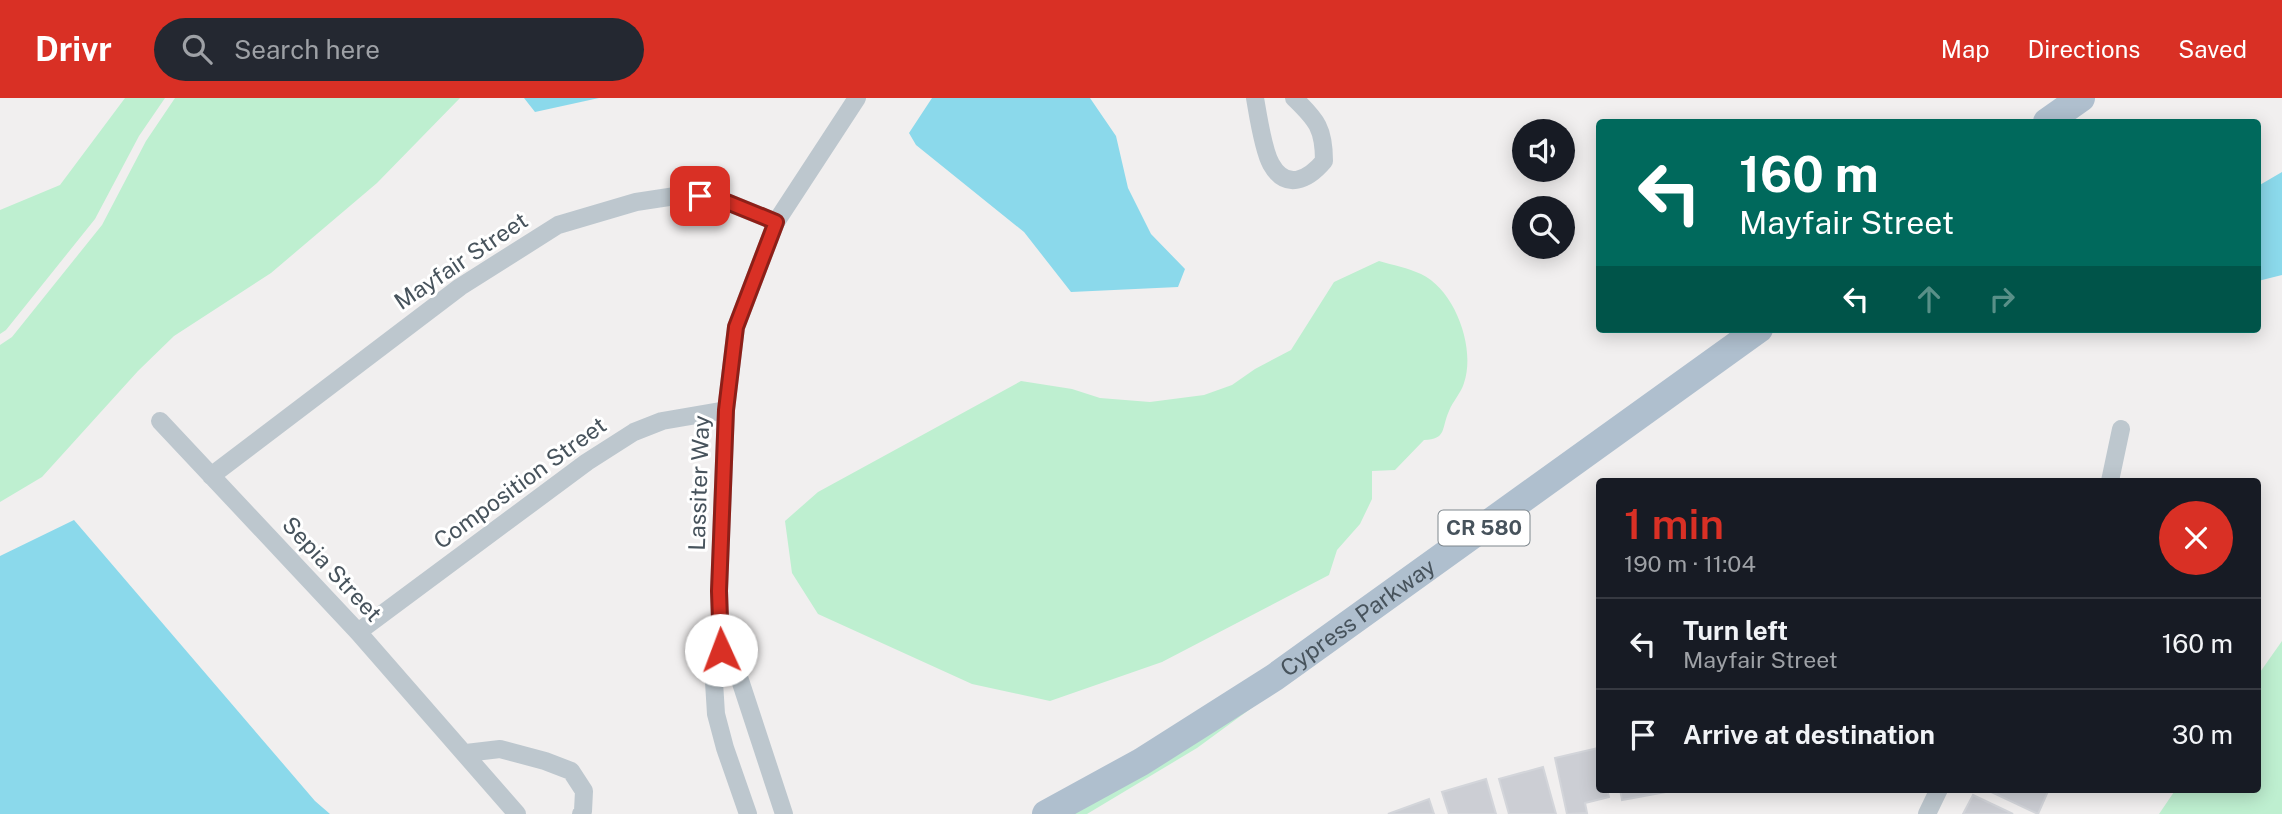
<!DOCTYPE html>
<meta charset="utf-8">
<style>
body{margin:0;font-family:"Public Sans",sans-serif;background:#242831;color:#f1f3f6;height:100vh;display:flex;flex-direction:column;font-size:26px;white-space:nowrap}
*{box-sizing:border-box;margin:0}
p{font-size:23px;color:#9ea1a6}
.icon{flex:none;width:38px;height:38px;fill:none;stroke:currentColor;stroke-width:2;stroke-linecap:round;stroke-linejoin:round}
.map{position:relative;flex:1;overflow:hidden}
.panel{position:absolute;left:1596px;top:380px;width:665px;height:315px;display:flex;flex-direction:column;background:#171b24;border-radius:7px;box-shadow:0 4px 18px #0003}
.panel>*{flex:none}
.top-card{position:absolute;left:1596px;top:21px;width:665px;height:214px;border-radius:7px;box-shadow:0 4px 18px #0003;background:#00695c;color:#fff;overflow:hidden}
.controls{position:absolute;left:1512px;top:21px;display:grid;gap:14px}
.controls a{display:grid;place-items:center;width:63px;height:63px;border-radius:50%;background:#171b24;box-shadow:0 4px 18px #0003;font-size:35px}
.pin{position:absolute;display:grid;place-items:center;width:60px;height:60px;color:#fff;margin:-30px;border-radius:14px;box-shadow:0 4px 10px #0006}
.me{position:absolute;width:77px;margin:-38px;rotate:358deg;stroke-linejoin:round;filter:drop-shadow(0 0 5px #0008)}
.turn{display:flex;align-items:center;gap:24px;height:147px;padding:0 28px;font-size:32px}
.turn .icon{width:91px;height:91px;stroke-width:2.5}
.turn b{display:block;font-size:49px;line-height:60px}
.lanes{display:flex;align-items:center;height:66px;padding:0 28px;background:#0003;justify-content:center;gap:35px;direction:ltr}
.lanes .off{opacity:.35}
.round{display:grid;place-items:center;flex:none;width:74px;height:74px;border-radius:37px;background:#242831}
.summary{display:flex;align-items:center;justify-content:space-between;height:119px;padding:0 28px}
h1{font-size:42px;font-weight:600;line-height:52px;color:#d93025}
ul{padding:0;list-style:none}
li{display:flex;align-items:center;gap:21px;height:91px;padding:0 28px;border-top:2px solid #363941}
li div{flex:1}
li b{display:block;font-size:26px}
li em{font-style:normal}
header{display:flex;align-items:center;gap:42px;box-sizing:border-box;height:98px;padding:0 35px;background:#d93025;color:#fff}
header strong{font-size:33px}
nav{display:flex;gap:38px;margin-inline-start:auto;font-size:24px}
.search{width:490px;height:63px;background:#242831;display:flex;align-items:center;gap:18px;box-sizing:border-box;padding:0 24px;border-radius:38px;color:#9ea1a6;font-size:26px}
.map>svg:first-child{display:block}
.green{fill:#beefd0}
.water{fill:#8bd9eb}
.building{fill:#ccced4;stroke:#d3d5da;stroke-width:2}
.lines{fill:none;stroke-linecap:round;stroke-linejoin:round}
.minor{stroke:#bdc7ce;stroke-width:18}
.primary{stroke:#afbfce;stroke-width:28}
.route-casing{stroke:#8d1f18;stroke-width:18}
.route{stroke:#d93025;stroke-width:12}
.labels{text-anchor:middle;stroke-width:6;stroke-linejoin:round;paint-order:stroke}
.shield{fill:#fff;stroke:#7e878d;stroke-width:2}
.shield-label{font-size:21px;font-weight:bold;fill:#47535c}
.street-label{font-size:23px;fill:#47535c;stroke:#fff}
</style>
<header>
<strong>Drivr</strong>
<div class="search"><svg class="icon" aria-label="search" viewBox="0 0 24 24"><circle cx="10" cy="10" r="6"/><path d="M15 15l6 6"/></svg>Search here</div>
<nav><a>Map</a><a>Directions</a><a>Saved</a></nav>
</header>
<div class="map">
<svg width="2282" height="716" viewBox="0 0 2282 716">
<rect width="100%" height="100%" fill="#f1efef"/>
<path class="green" d="M125 0H165L139 38 95 121 6 232 0 236V112L60 87Z
M175 0H460L377 85 271 175 174 238 138 273 42 379 0 404V247L12 239 102 127 146 43Z
M1379 163C1393 167 1408 170 1421 176 1455 192 1476 250 1464 285 1461 295 1453 303 1449 313 1441 331 1447 341 1424 342L1395 372 1372 373V401L1360 426 1337 452 1329 477 1162 564 1050 603 972 586 818 516 792 475 785 423 818 394 1021 283 1072 291 1100 300 1150 304 1204 297 1232 287 1255 271 1291 252 1334 184Z
M2282 543V716H2159L2176 691H2258V577Z
M1339 546 1197 650 1087 716H1069Z"/>
<path class="water" d="M524 0H599L535 14Z
M932 0H1090L1116 38 1128 90 1151 136 1185 171 1178 189 1071 194 1024 134 916 47 909 35Z
M2282 74V177L2258 183V88Z
M74 422 315 703 330 716H0V458Z"/>
<path class="building" d="M1598 650 1600 691H1607L1609 699 1585 705 1587 715 1567 716 1555 660Z
M1543 669 1556 716H1509L1499 681Z
M1486 681 1496 716H1449L1442 694Z
M1620 691H1665L1666 694 1622 702Z
M1985 691H2049L2038 716Z
M1973 697 2013 716H1963Z
M1429 701 1434 716H1388Z"/>
<g class="lines">
<path class="minor" d="M1255 0C1258 17 1263 52 1271 66 1286 93 1308 82 1324 63 1324 31 1317 22 1294 0
M160 323 358 534 517 716
M211 378 460 189 558 127 636 104 682 97 717 100 776 124
M2110 383 2121 331
M358 534 587 364 634 334 662 323 726 312
M721 552 738 576 784 716
M466 655 500 651 545 663 571 673 584 693 583 713 581 716
M748 716 725 650 716 616 714 584 721 552 719 493 726 312 736 229 776 124 857 0
M1927 716 1939 691"/>
<g class="primary">
<path d="M2047 24 2081 0"/>
<path id="s1" d="M1046 716 1141 664 1275 579 1759 231"/>
</g>
</g>
<g class="lines">
<g class="route-casing">
<path id="route" d="M700 98 717 100 776 124 736 229 726 312 719 493 721 552"/>
</g>
<use href="#route" class="route"/>
</g>
<g class="labels">
<rect class="shield" x="1438.5" y="412.5" width="91" height="35" rx="5"/>
<g class="shield-label">
<text x="1484" y="437">CR 580</text>
</g>
<g class="street-label">
<text transform="translate(461 163) rotate(-34)" y="8">Mayfair Street</text>
<text transform="translate(520 385) rotate(-36)" y="8">Composition Street</text>
<text transform="translate(699 385) rotate(-88)" y="8">Lassiter Way</text>
<text transform="translate(332 471) rotate(47)" y="8">Sepia Street</text>
<text dy="8" stroke="none"><textPath href="#s1" startOffset="369">Cypress Parkway</textPath></text>
</g>
</g>
</svg>
<div class="controls">
<a><svg class="icon" aria-label="sound" viewBox="0 0 24 24"><path d="M4 9h4l5-4v14l-5-4H4zM17 9q2 3 0 6"/></svg></a>
<a><svg class="icon" aria-label="search" viewBox="0 0 24 24"><circle cx="10" cy="10" r="6"/><path d="M15 15l6 6"/></svg></a>
</div>
<div class="pin" style="left:700px;top:98px;background:#d93025"><svg class="icon" aria-label="arrive" viewBox="0 0 24 24"><path d="M6 21V4h12l-3 4 3 4H6"/></svg></div>
<svg class="me" style="left:721px;top:552px" viewBox="-20 -20 40 40"><circle r="19" fill="#fff"/><path d="M0-13L10 11 0 6-10 11z" fill="#d93025"/></svg>
<div class="top-card">
<div class="turn"><svg class="icon" aria-label="left" viewBox="0 0 24 24"><path d="M17 20v-9H6M10 6l-5 5 5 5"/></svg><div><b>160 m</b>Mayfair Street</div></div>
<div class="lanes"><svg class="icon" aria-label="left" viewBox="0 0 24 24"><path d="M17 20v-9H6M10 6l-5 5 5 5"/></svg><svg class="icon off" aria-label="ahead" viewBox="0 0 24 24"><path d="M12 20V5M6 11l6-6 6 6"/></svg><svg class="icon off" aria-label="right" viewBox="0 0 24 24"><path d="M7 20v-9h11M14 6l5 5-5 5"/></svg></div>
</div>
<section class="panel">
<div class="summary"><div><h1>1 min</h1><p>190 m · 11:04</p></div><a class="round" style="background:#d93025;color:#fff"><svg class="icon" aria-label="close" viewBox="0 0 24 24"><path d="M6 6l12 12M18 6L6 18"/></svg></a></div>
<ul>
<li><svg class="icon" aria-label="left" viewBox="0 0 24 24"><path d="M17 20v-9H6M10 6l-5 5 5 5"/></svg><div><b>Turn left</b><p>Mayfair Street</p></div><em>160 m</em></li>
<li><svg class="icon" aria-label="arrive" viewBox="0 0 24 24"><path d="M6 21V4h12l-3 4 3 4H6"/></svg><div><b>Arrive at destination</b></div><em>30 m</em></li>
</ul>
</section>
</div>
